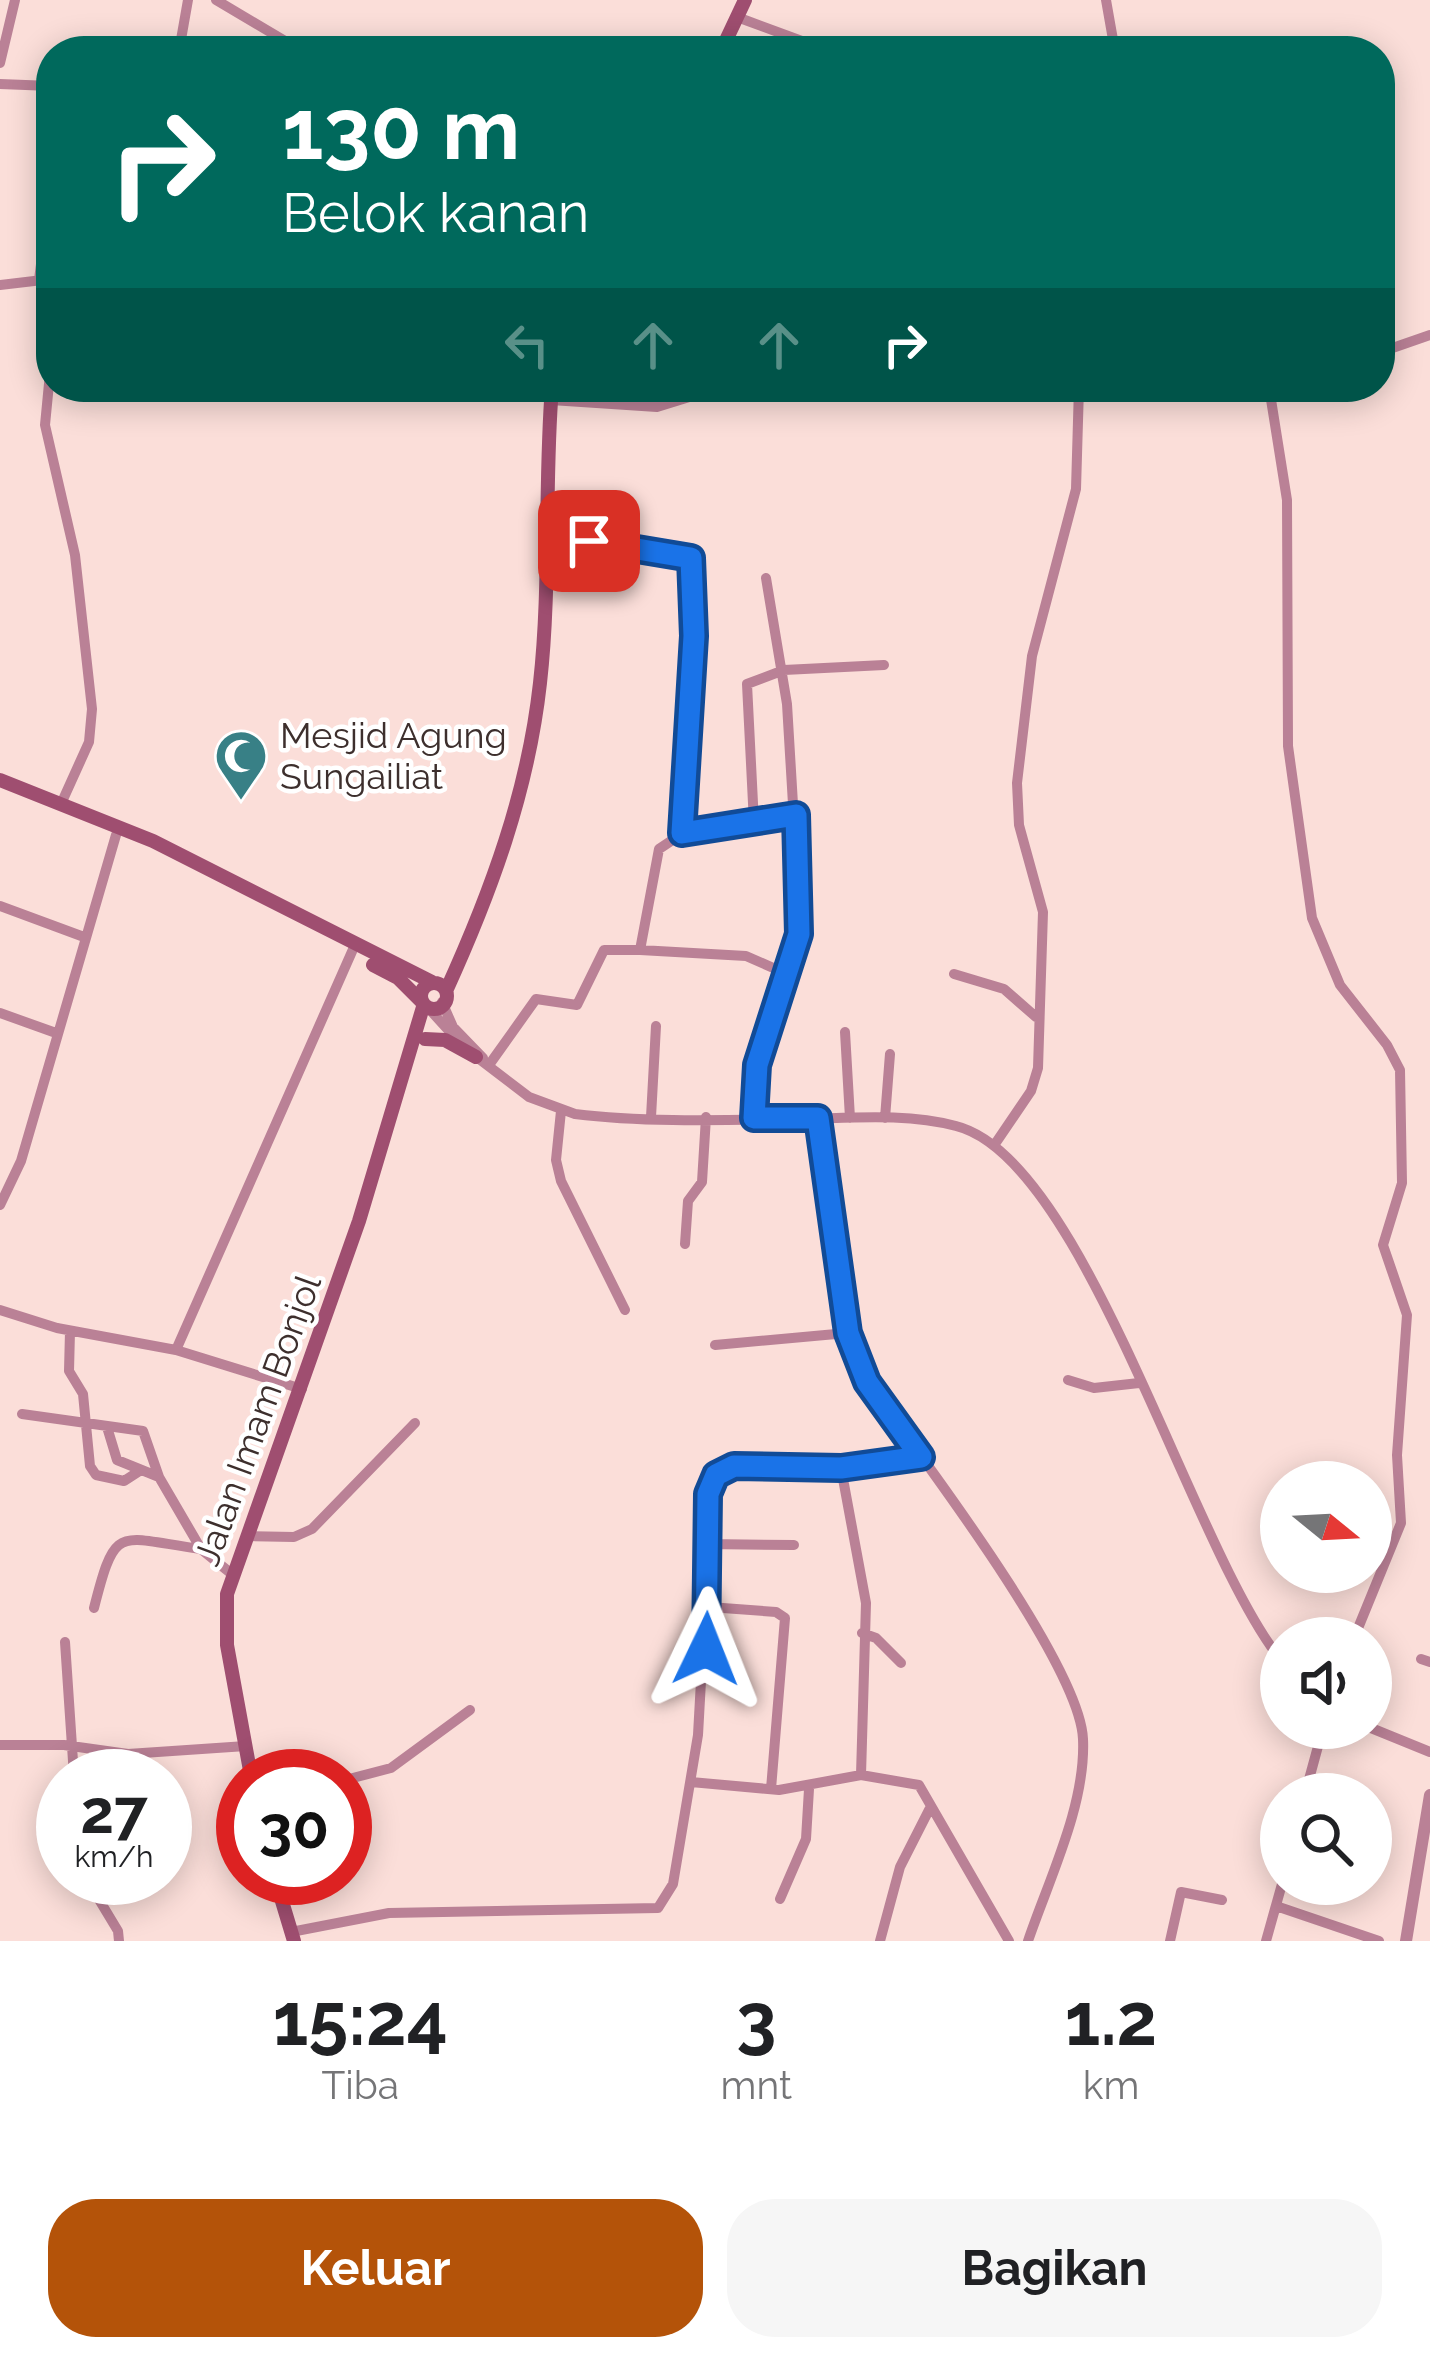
<!DOCTYPE html>
<html lang="id">
<style>
body{margin:0;font-family:Raleway,sans-serif;background:#f6f6f6;color:#202124;height:100vh;display:flex;flex-direction:column;font-size:45px;white-space:nowrap}
*{box-sizing:border-box;margin:0}
p{font-size:39px;color:#757577}
.icon{flex:none;width:66px;height:66px;fill:none;stroke:currentColor;stroke-width:2;stroke-linecap:round;stroke-linejoin:round}
.map{position:relative;height:1941px;overflow:hidden}
.sheet{display:flex;flex-direction:column;background:#fff;flex:1}
.sheet>*{flex:none}
.guide{position:absolute;left:36px;top:36px;width:1359px;height:366px;border-radius:48px;box-shadow:0 6px 30px #0003;background:#00695c;color:#fff;overflow:hidden}
.needle{width:78px;rotate:108deg}
.fabs{position:absolute;left:1260px;top:1461px;display:grid;gap:24px}
.fabs a{display:grid;place-items:center;width:132px;height:132px;border-radius:50%;background:#fff;box-shadow:0 6px 30px #0003;font-size:60px}
.speed{position:absolute;left:36px;top:1749px;display:flex;gap:24px;font-size:60px;font-weight:700;text-align:center}
.speed>*{display:grid;place-content:center;width:156px;height:156px;border-radius:50%;background:#fff;box-shadow:0 6px 30px #0003;line-height:1}
.speed small{font-size:30px;font-weight:400}
.speed .limit{border:18px solid #d22;background:#fff;color:#111}
.pin{position:absolute;display:grid;place-items:center;width:102px;height:102px;color:#fff;margin:-51px;border-radius:24px;box-shadow:0 6px 18px #0006}
.me{position:absolute;width:132px;margin:-66px;rotate:2deg;stroke-linejoin:round;filter:drop-shadow(0 0 9px #0008)}
.turn{display:flex;align-items:center;gap:42px;height:252px;padding:0 48px;font-size:54px}
.turn .icon{width:156px;height:156px;stroke-width:2.5}
.turn b{display:block;font-size:84px;line-height:102px}
.lanes{display:flex;align-items:center;height:114px;padding:0 48px;background:#0003;justify-content:center;gap:60px;direction:ltr}
.lanes .off{opacity:.35}
.eta{display:flex;justify-content:space-evenly;align-items:center;height:204px;text-align:center}
.eta b{font-size:72px;font-weight:700;line-height:84px}
.button{display:flex;gap:24px;margin-top:auto;padding:24px 48px}
.button a{flex:1;height:138px;border-radius:48px;background:#b45309;color:#fff;font-size:48px;font-weight:700;line-height:138px;text-align:center}
.button a+a{background:#f6f6f6;color:#202124}
.map>svg:first-child{display:block}
.lines{fill:none;stroke-linecap:round;stroke-linejoin:round}
.minor{stroke:#ba8196;stroke-width:10}
.tertiary{stroke:#ba8196;stroke-width:12}
.secondary{stroke:#9f4e70;stroke-width:14}
.route-casing{stroke:#114b97;stroke-width:30}
.route{stroke:#1a73e8;stroke-width:21}
.labels{text-anchor:middle;stroke-width:9;stroke-linejoin:round;paint-order:stroke}
.poi-label{font-size:36px;fill:#3d2f2d;stroke:#fff;text-anchor:start}
.street-label{font-size:36px;fill:#3d2f2d;stroke:#fff}
</style>
<div class="map">
<svg width="1430" height="1941" viewBox="0 0 1430 1941">
<rect width="100%" height="100%" fill="#fbded9"/>
<g class="lines">
<path class="minor" d="M216 0 302 51
M1106 0 1115 51
M737 17 829 51
M179 51 188 0
M0 63 15 0
M0 84 51 86
M39 280 51 185
M0 285 51 279
M1381 352 1430 335
M51 363 45 425 75 555 92 709 89 742 61 804
M1269 387 1287 500 1288 746 1312 918 1340 985 1387 1045 1400 1070 1402 1183 1383 1245 1407 1315 1397 1455 1401 1523 1354 1638
M551 400 657 407 712 390
M546 535 691 558 694 636 683 833 796 815
M754 823 747 684 784 670 884 665
M0 906 84 937
M640 950 746 956 787 974
M954 974 1004 989 1036 1017
M442 1002 453 1027 483 1058
M431 1011 460 1043
M0 1013 56 1033
M845 1032 850 1118
M474 1055 529 1097 575 1114C648 1123 729 1120 802 1119 853 1118 906 1113 956 1126 1085 1158 1191 1549 1281 1660
M489 1065 536 999 577 1005 604 950H640L659 849 683 833
M561 1111 556 1160 561 1181 625 1310
M651 1117 656 1026
M754 1118 757 1065 800 921 787 704 766 578
M818 1118 855 1355 867 1382C917 1451 1080 1664 1083 1739 1086 1805 1049 1879 1028 1941
M885 1118 890 1054
M995 1144 1031 1091 1038 1068 1043 912 1019 825 1017 783 1032 656 1076 489 1079 387
M0 1205 21 1161 116 835
M685 1244 688 1201 702 1182 706 1117
M0 1310 57 1328 176 1350 302 1389
M70 1331 69 1371 83 1394 90 1466 96 1475 124 1481 141 1470
M715 1345 847 1333
M176 1350 354 947
M1068 1380 1094 1388 1139 1383
M22 1414 143 1431 159 1477 201 1549 233 1575
M107 1427 117 1460 159 1477
M841 1468 866 1603 861 1775
M247 1536 294 1537 312 1529 415 1423
M707 1544 794 1545
M709 1607 776 1612 785 1618 771 1789
M94 1608C116 1521 118 1538 201 1549
M862 1633 876 1638 901 1663
M65 1642 74 1776
M1421 1659 1430 1662
M1371 1728 1430 1752
M0 1745H64L128 1754 246 1746
M345 1780 391 1768 470 1710
M691 1782 779 1790 861 1775 919 1785 1009 1941
M1305 1794 1323 1728
M86 1878 118 1931 119 1941
M780 1899 806 1839 809 1789
M1276 1906 1379 1941
M291 1932 389 1913 658 1908 673 1884 698 1735 712 1483 734 1466 841 1468 921 1457
M880 1941 900 1867 930 1808
M1170 1941 1181 1892 1222 1900
M1266 1941 1282 1884"/>
<path class="tertiary" d="M1406 1941 1430 1795"/>
<path class="secondary" d="M721 51 745 0
M0 780 153 841 432 982
M373 965 398 978 421 1001
M421 996a13 13 0 1 1 26 0a13 13 0 1 1-26 0Z
M446 991C491 892 528 792 540 683 551 585 544 485 552 387
M425 1039 445 1040 476 1057
M251 1776 227 1645V1594L359 1221 423 1007
M275 1878 294 1941"/>
</g>
<g class="lines">
<g class="route-casing">
<path id="route" d="M589 541 691 558 694 636 682 833 796 815 799 934 757 1065 754 1118H818L848 1333 867 1382 921 1457 841 1468 734 1466 716 1475 708 1494 706 1649"/>
</g>
<use href="#route" class="route"/>
</g>
<defs>
<g id="mosque-pin" transform="scale(2.7)"><path d="M0 17L-7.5 6A9.5 9.5 0 1 1 7.5 6Z" fill="#388086" stroke="#fff"/><path d="M3.5-4.9A6 6 0 1 0 3.5 4.9A5 5 0 1 1 3.5-4.9Z" fill="#fff"/></g>
</defs>
<g fill-rule="evenodd">
<use href="#mosque-pin" x="241" y="756"/>
</g>
<g class="labels">
<g class="poi-label">
<text x="280" y="748">Mesjid Agung<tspan x="280" dy="41">Sungailiat</tspan></text>
</g>
<g class="street-label">
<text transform="translate(257 1420) rotate(-70)" y="13">Jalan Imam Bonjol</text>
</g>
</g>
</svg>
<div class="fabs">
<a><svg class="needle" viewBox="-14 -14 28 28"><path d="M0-13l5 13h-10z" fill="#e53935"/><path d="M0 13l5-13h-10z" fill="#757577"/></svg></a>
<a><svg class="icon" aria-label="sound" viewBox="0 0 24 24"><path d="M4 9h4l5-4v14l-5-4H4zM17 9q2 3 0 6"/></svg></a>
<a><svg class="icon" aria-label="search" viewBox="0 0 24 24"><circle cx="10" cy="10" r="6"/><path d="M15 15l6 6"/></svg></a>
</div>
<div class="speed"><div>27<small>km/h</small></div><div class="limit">30</div></div>
<div class="pin" style="left:589px;top:541px;background:#d93025"><svg class="icon" aria-label="arrive" viewBox="0 0 24 24"><path d="M6 21V4h12l-3 4 3 4H6"/></svg></div>
<svg class="me" style="left:706px;top:1649px" viewBox="-20 -20 40 40"><path d="M0-17L14 15 0 8-14 15z" fill="#1a73e8" stroke="#fff" stroke-width="4"/></svg>
<div class="guide">
<div class="turn"><svg class="icon" aria-label="right" viewBox="0 0 24 24"><path d="M7 20v-9h11M14 6l5 5-5 5"/></svg><div><b>130 m</b>Belok kanan</div></div>
<div class="lanes"><svg class="icon off" aria-label="left" viewBox="0 0 24 24"><path d="M17 20v-9H6M10 6l-5 5 5 5"/></svg><svg class="icon off" aria-label="ahead" viewBox="0 0 24 24"><path d="M12 20V5M6 11l6-6 6 6"/></svg><svg class="icon off" aria-label="ahead" viewBox="0 0 24 24"><path d="M12 20V5M6 11l6-6 6 6"/></svg><svg class="icon" aria-label="right" viewBox="0 0 24 24"><path d="M7 20v-9h11M14 6l5 5-5 5"/></svg></div>
</div>
</div>
<section class="sheet">
<div class="eta">
<div><b>15:24</b><p>Tiba</p></div>
<div><b>3</b><p>mnt</p></div>
<div><b>1.2</b><p>km</p></div>
</div>
<div class="button"><a>Keluar</a><a>Bagikan</a></div>
</section>
